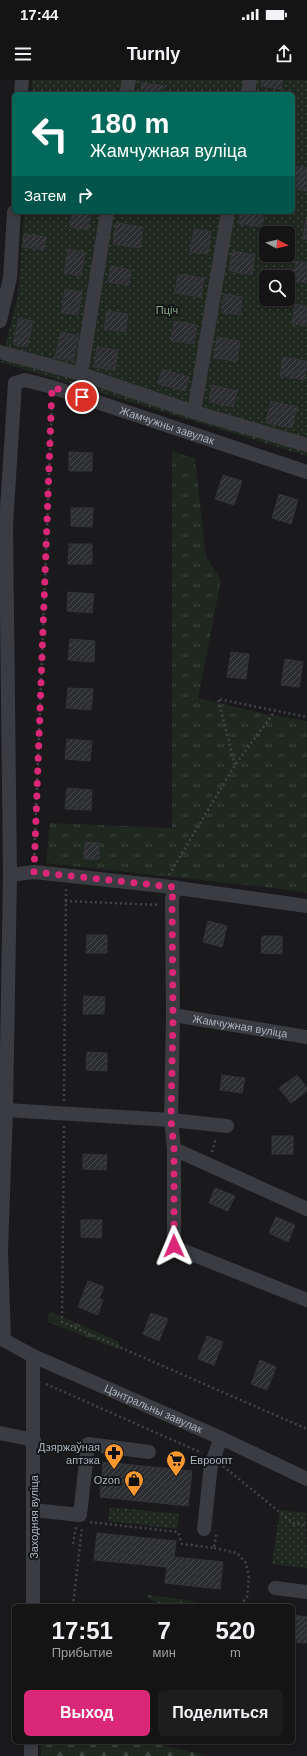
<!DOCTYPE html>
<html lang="ru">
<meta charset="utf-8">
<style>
body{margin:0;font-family:Helvetica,sans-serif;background:#1d1d1e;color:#f1f3f6;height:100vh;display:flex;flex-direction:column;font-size:15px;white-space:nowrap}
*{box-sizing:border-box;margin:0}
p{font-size:13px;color:#9d9ea0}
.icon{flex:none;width:22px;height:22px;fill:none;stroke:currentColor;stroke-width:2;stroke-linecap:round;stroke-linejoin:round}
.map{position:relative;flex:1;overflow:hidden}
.side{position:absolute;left:12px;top:1524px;width:283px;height:140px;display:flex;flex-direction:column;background:#141415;border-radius:6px;box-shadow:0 2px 6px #0003,0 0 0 1px #333334}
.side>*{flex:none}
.banner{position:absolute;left:12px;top:12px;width:283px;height:122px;border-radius:6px;box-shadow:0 2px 6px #0003,0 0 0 1px #333334;background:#00695c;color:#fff;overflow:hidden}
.needle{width:26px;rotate:97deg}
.buttons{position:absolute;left:259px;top:146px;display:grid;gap:8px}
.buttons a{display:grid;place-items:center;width:36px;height:36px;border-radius:6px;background:#141415;box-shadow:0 2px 6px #0003,0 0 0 1px #333334;font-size:20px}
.pin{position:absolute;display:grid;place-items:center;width:34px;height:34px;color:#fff;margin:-17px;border:2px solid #fff;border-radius:50%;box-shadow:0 1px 4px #0007}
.me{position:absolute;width:44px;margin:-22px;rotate:359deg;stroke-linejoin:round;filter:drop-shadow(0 0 3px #0008)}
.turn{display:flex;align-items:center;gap:14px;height:84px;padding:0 12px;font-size:18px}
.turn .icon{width:52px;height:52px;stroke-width:2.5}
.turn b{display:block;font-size:28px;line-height:34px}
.then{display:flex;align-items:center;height:38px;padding:0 12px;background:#0003;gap:8px;font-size:15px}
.eta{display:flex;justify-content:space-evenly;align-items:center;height:68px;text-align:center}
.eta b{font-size:24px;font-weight:600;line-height:28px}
.action{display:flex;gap:8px;margin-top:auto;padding:8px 12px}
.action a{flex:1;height:46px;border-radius:6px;background:#db2777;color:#fff;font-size:16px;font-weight:600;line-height:46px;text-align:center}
.action a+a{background:#1d1d1e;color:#f1f3f6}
.status{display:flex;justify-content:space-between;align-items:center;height:28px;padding:0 20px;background:#141415;direction:ltr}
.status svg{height:11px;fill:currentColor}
header{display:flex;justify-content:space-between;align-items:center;height:52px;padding:0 12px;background:#141415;font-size:18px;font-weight:600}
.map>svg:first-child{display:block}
.grass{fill:url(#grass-tufts)}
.forest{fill:url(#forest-firs)}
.park{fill:url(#park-dots);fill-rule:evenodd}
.building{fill:url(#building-hatch);stroke:#333438}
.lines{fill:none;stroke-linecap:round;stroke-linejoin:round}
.path{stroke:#404449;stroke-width:2.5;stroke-dasharray:2 3;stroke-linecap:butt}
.minor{stroke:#3a3c42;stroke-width:14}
.route{stroke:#db2777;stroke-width:7;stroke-dasharray:0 12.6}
.labels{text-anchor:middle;stroke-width:4;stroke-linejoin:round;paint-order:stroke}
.park-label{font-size:11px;fill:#84a981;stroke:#141517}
.street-label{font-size:11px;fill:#abb3bd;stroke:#141517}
.poi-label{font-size:11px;fill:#abb3bd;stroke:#141517;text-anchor:end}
</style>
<div class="status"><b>17:44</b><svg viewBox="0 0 49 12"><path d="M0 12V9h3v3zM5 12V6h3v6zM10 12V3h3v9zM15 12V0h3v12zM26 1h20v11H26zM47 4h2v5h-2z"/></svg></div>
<header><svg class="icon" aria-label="menu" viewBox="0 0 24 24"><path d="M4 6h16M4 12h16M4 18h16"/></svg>Turnly<svg class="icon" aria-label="share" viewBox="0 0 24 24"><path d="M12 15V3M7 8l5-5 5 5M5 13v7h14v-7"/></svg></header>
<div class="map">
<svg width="307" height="1676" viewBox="0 0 307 1676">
<defs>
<pattern id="grass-tufts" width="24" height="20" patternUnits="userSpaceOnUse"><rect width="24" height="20" fill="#1f281f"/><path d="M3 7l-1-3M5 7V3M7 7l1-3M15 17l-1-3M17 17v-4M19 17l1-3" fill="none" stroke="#3d453e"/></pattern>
<pattern id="forest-firs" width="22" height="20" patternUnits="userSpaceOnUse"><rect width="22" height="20" fill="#1f281f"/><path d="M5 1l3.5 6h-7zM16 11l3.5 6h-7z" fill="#3d453e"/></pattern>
<pattern id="park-dots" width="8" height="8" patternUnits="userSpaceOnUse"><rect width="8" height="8" fill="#1f281f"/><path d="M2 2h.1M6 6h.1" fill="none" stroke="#3d453e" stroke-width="1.8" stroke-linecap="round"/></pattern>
<pattern id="building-hatch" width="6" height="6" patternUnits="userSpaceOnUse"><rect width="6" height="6" fill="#2c2d30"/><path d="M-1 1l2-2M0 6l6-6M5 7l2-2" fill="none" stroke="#48494c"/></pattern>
</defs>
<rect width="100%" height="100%" fill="#1a1a1c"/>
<path class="grass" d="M172 371 195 379 206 477 221 500 198 618 264 634 307 641V813L274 808 46 783 50 743 172 748Z
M51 1232 118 1261 121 1268 117 1269 48 1242V1234Z"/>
<path class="forest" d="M150 1515 187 1520 198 1523C191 1528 163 1526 155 1522 152 1521 149 1518 147 1517Z
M41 1662H149L208 1676H41Z"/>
<path class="park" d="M32 0H307V376L1 282 18 215 24 132H293V14H31ZM266 153H288V175H266ZM266 197H288V219H266Z
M110 1427 179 1434 177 1449 108 1441Z
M280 1430 306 1433 307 1488 272 1484Z"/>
<path class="building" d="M262 0H283L281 9 261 6Z
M142 3 164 6 163 14H140Z
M295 86 307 88V111L293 109Z
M72 132 91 135 88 150 70 147Z
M240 132H265L262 147 239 144Z
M306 140H307V159H303Z
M116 143 143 147 140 168 113 164Z
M194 149 211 152 208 174 190 172Z
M24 154 46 157 44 170 23 167Z
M68 169 85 172 81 196 64 193Z
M232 171 255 175 252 195 229 191Z
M296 181 307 183V203L293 201Z
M111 186 131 190 129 205 108 202Z
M178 194 204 198 201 217 175 213Z
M65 209 82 212 78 235 61 233Z
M224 214 242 217 240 235 221 232Z
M295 224 307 226V246L292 244Z
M107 231 128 234 125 252 104 249Z
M19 238 33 241 27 267 13 264Z
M174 241 197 245 194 264 171 261Z
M61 252 79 256 73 282 55 278Z
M217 257 240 261 237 281 214 278Z
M97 267 118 270 115 290 94 287Z
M283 277 307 281 305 300 280 296Z
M162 289 189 297 185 311 158 304Z
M212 305 237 311 233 327 209 322Z
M271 321 297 327 292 348 266 343Z
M69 372 92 373V391H69Z
M223 395 242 401 234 425 215 419Z
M279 414 298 420 291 444 272 438Z
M71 428H93L92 447 71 446Z
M69 464H92V484H68Z
M68 512 94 514 92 533 67 531Z
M70 559 95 561 94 582 68 580Z
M231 572 249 574 246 599 227 597Z
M285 579 303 582 299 607 281 605Z
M68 608 93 609 91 630 66 628Z
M67 659 92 661 90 681 65 679Z
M67 708 92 710 91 730 65 729Z
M85 762 99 763V779H84Z
M208 841 227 846 222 867 203 862Z
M87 855H107V873H86Z
M262 856H282V874L261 873Z
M84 916 105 917 104 934H83Z
M87 972 107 973V991L86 990Z
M222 995 245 998 242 1013 220 1010Z
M297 995 307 1008V1011L291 1023 279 1008Z
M272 1056H293V1074H272Z
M83 1074 107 1075 106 1090 83 1089Z
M215 1108 235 1116 228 1131 209 1123Z
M276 1137 295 1145 288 1162 269 1153Z
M81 1140H102L101 1158 81 1157Z
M88 1201 104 1207 99 1219 103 1220 98 1235 78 1227Z
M151 1233 168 1239 159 1261 143 1254Z
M207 1256 223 1262 214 1285 198 1279Z
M260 1280 276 1287 267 1310 251 1304Z
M103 1382 192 1391 188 1426 100 1417Z
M97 1453 176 1461 174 1477 223 1482 220 1509 165 1503 167 1487 94 1480Z
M293 1535 307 1537V1563L293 1562Z"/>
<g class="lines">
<path class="path" d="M235 685 218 619 307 637
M34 780 52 321
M169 795 235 685 275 631
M65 821 160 825
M64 1021 66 808
M64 1046 62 1242 307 1349
M212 1072 216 1058
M46 1304 202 1373
M223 1386 293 1443 307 1445
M90 1442 178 1452 182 1464 214 1468 216 1455
M73 1464 76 1447
M214 1468 237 1473 246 1483 249 1498 247 1517 240 1526
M73 1526 82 1447"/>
<g class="minor">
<path d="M21 14 22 0"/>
<path d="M126 14 129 0"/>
<path d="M248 14 250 0"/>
<path d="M0 241 10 198 14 132"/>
<path d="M0 272 81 294 194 332 307 365"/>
<path d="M81 294 107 132"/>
<path d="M194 332 228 132"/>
<path d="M10 795 34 792 163 806 307 826"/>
<path d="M175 807 172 819 173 935 171 1040 174 1069V1167L307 1220"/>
<path id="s1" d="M173 935 307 957"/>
<path d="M6 1030 171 1040 227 1046"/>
<path d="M174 1069 307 1129"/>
<path id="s2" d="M0 1258 33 1276 221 1358 307 1399"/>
<path id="s3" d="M4 1260 1 1171 6 1030 10 795 6 445 15 303 25 300 52 307 307 392"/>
<path d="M33 1276V1526"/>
<path d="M0 1353 34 1360"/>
<path d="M33 1430 80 1435 88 1364 149 1372"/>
<path d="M204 1449 211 1385 221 1358"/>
<path d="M275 1508 307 1512"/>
<path d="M31 1676V1662"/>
</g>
</g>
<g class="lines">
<path class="route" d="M82 317 52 307 34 792 174 807 172 819 173 935 171 1040 174 1069V1166"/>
</g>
<defs>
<g id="pharmacy-pin" transform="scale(1)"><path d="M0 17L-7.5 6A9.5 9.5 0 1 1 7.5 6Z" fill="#ff992f" stroke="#141517"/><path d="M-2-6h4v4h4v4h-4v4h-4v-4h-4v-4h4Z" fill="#111"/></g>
<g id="supermarket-pin" transform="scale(1)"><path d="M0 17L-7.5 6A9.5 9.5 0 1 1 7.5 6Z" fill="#ff992f" stroke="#141517"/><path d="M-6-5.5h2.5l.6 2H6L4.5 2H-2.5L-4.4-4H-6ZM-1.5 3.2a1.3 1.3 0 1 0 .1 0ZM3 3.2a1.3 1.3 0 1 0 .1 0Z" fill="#111"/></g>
<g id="shop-pin" transform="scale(1)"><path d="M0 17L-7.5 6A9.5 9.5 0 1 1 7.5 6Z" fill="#ff992f" stroke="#141517"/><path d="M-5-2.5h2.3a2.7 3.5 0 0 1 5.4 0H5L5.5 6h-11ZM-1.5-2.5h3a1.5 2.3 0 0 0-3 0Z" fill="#111"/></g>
</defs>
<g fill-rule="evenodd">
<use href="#pharmacy-pin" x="114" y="1373"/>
<use href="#supermarket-pin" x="176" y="1380"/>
<use href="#shop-pin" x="134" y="1400"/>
</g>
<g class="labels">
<g class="park-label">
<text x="167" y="234">Пціч</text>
</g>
<g class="street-label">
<text dy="4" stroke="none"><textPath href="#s3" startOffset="1117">Жамчужны завулак</textPath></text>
<text dy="4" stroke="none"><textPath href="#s1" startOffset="68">Жамчужная вуліца</textPath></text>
<text dy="4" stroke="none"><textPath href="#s2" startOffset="169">Цэнтральны завулак</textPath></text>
<text transform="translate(34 1437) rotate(-90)" y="4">Заходняя вуліца</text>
</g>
<g class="poi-label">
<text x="100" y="1371">Дзяржаўная<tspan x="100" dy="13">аптэка</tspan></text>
<text x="190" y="1384" text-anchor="start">Евроопт</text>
<text x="120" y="1404">Ozon</text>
</g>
</g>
</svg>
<div class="buttons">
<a><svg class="needle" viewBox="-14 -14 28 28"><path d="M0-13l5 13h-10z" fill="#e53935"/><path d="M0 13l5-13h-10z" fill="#9d9ea0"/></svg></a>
<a><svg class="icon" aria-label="search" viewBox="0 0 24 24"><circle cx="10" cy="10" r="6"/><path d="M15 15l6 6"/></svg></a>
</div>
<div class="pin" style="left:82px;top:317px;background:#d93025"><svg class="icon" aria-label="arrive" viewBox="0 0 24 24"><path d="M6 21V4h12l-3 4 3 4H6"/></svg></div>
<svg class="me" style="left:174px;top:1166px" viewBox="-20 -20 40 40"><path d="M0-17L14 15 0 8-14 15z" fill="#db2777" stroke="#fff" stroke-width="4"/></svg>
<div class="banner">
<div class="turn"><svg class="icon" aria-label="left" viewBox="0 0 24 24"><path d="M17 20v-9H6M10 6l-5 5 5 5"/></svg><div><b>180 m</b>Жамчужная вуліца</div></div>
<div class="then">Затем<svg class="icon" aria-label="right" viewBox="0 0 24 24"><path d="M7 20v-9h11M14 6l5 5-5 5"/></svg></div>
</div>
<section class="side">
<div class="eta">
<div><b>17:51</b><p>Прибытие</p></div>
<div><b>7</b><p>мин</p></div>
<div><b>520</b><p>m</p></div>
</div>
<div class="action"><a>Выход</a><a>Поделиться</a></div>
</section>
</div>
